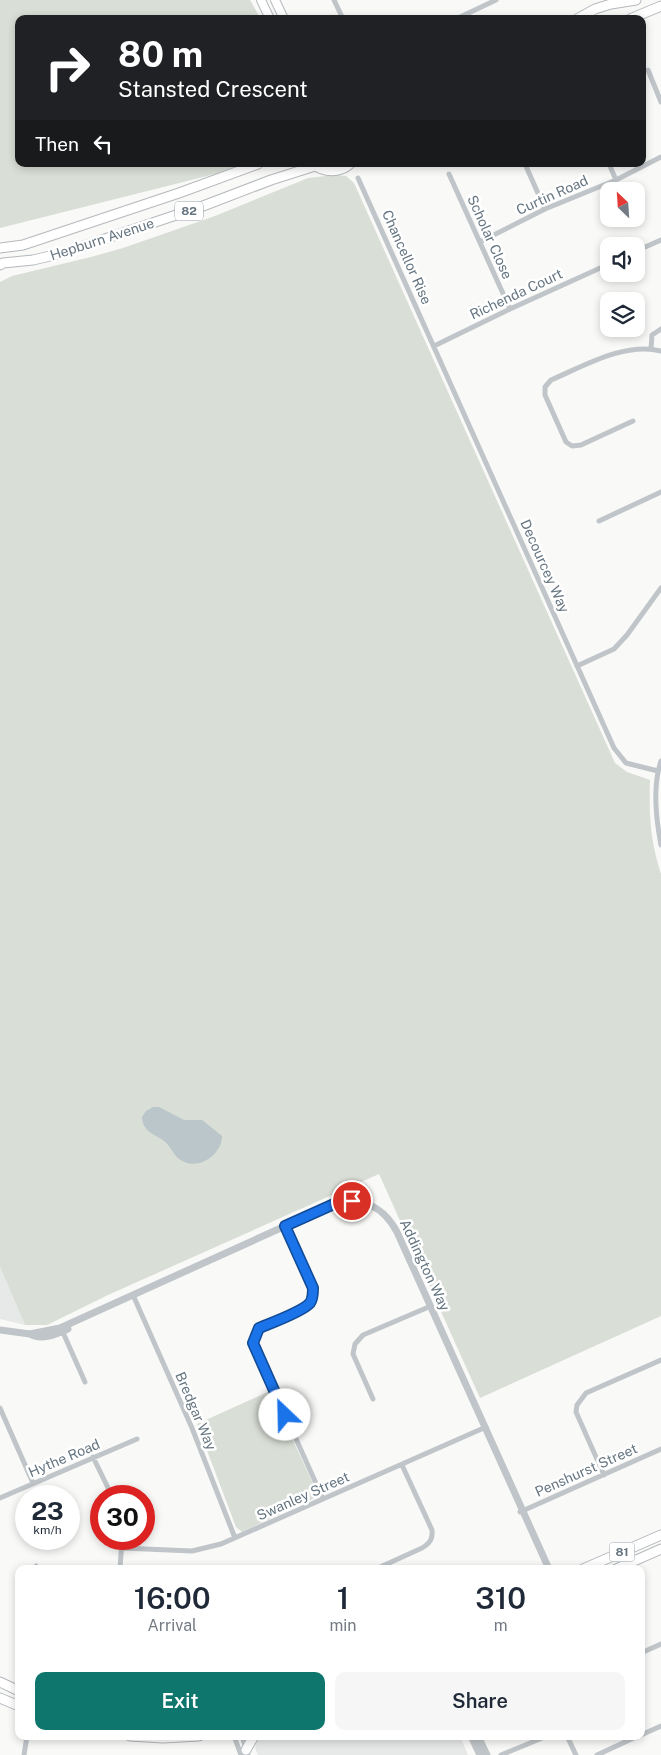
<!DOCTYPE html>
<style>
body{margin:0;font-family:"Public Sans",sans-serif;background:#f6f6f7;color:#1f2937;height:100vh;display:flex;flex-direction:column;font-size:19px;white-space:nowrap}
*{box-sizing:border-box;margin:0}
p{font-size:16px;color:#747a83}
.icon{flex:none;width:28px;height:28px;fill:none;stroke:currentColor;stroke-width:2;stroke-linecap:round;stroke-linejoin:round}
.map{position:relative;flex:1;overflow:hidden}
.details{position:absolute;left:15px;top:1565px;width:630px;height:175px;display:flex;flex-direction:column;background:#fff;border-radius:10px;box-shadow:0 2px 8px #0003}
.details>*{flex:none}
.top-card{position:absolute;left:15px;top:15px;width:631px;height:152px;border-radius:10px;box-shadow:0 2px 8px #0003;background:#202124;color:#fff;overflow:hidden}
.needle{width:32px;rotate:335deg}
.buttons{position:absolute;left:600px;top:182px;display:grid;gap:10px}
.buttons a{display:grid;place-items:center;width:45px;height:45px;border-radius:10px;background:#fff;box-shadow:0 2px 8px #0003;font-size:25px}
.speed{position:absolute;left:15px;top:1485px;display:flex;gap:10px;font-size:25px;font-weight:700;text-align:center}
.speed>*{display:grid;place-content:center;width:65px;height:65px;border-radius:50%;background:#fff;box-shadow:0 2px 8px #0003;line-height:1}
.speed small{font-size:12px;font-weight:400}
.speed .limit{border:8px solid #d22;background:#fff;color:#111}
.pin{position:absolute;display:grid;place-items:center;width:42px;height:42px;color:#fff;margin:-21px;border:2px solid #fff;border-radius:50%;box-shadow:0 1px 5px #0007}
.me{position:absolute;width:55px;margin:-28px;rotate:336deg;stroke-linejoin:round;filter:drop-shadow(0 0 4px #0008)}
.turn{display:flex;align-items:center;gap:18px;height:105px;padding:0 20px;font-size:22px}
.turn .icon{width:65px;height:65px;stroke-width:2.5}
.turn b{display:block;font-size:35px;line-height:42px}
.then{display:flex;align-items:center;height:48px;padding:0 20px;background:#0003;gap:10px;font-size:19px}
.eta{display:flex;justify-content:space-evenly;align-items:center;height:85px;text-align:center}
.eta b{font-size:30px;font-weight:600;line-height:35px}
.action{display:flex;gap:10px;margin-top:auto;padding:10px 20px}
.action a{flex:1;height:58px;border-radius:10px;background:#0f766e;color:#fff;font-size:20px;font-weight:600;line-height:58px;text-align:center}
.action a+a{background:#f6f6f7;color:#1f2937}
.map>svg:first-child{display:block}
.built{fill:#e7e8e8}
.green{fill:#d9ded6}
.water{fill:#bac6ca}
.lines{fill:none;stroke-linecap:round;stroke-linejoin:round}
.secondary-casing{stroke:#b3b9bd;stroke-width:10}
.primary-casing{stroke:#b4b9bd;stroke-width:11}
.minor{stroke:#c0c5c9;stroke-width:5}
.tertiary{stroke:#c0c5c9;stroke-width:7}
.secondary{stroke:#fff;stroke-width:8}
.primary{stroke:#fff;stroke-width:9}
.route-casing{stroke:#114b97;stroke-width:12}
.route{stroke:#1a73e8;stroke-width:9}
.labels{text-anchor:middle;stroke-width:5;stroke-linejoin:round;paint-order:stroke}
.shield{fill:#fff;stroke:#939ea7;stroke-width:1}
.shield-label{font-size:12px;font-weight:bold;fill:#657581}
.street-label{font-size:14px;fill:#657581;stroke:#fff}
</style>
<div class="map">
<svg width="661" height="1755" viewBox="0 0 661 1755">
<rect width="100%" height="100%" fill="#f9f9f7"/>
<path class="built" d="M0 1267 25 1325 0 1319Z
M267 1736H460L468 1755H258L255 1748 257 1741Z"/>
<path class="green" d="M0 0H250L261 19H19V164H242L219 173 0 228Z
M335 175 346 176 354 183 615 763 627 772 650 780C649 815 650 840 661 874V1316L480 1398 379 1174 108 1295 47 1325H25L0 1267V282L12 276 91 257 123 248 215 216 308 178Z
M270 1391 316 1490 313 1499 242 1532 236 1527 197 1424Z"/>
<path class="water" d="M153 1107H159L184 1120H202L222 1136C222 1156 196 1172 179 1159 173 1154 170 1145 164 1141 153 1133 143 1132 142 1117L146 1111Z"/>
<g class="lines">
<g class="secondary-casing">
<path id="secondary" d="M261 0 270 19
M275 0 284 19"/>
</g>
<g class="primary-casing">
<path id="primary" d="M577 19 595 9 611 4 636 0
M630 19 661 6
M313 164C324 173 340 173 350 164
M0 248 23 245 179 193 258 164
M0 265 3 263 33 260 63 253 203 206 271 180 315 166
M583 1569 661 1535
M616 1569 661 1549
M0 1682 19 1691
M0 1698 19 1706
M130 1736 163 1738 199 1736
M246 1750 254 1736"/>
</g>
<path class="minor" d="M334 0 343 19
M458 18 496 0
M648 70 661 102
M525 164 545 209
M609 164 616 180
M449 174 510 309
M358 178 614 748 626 763 658 771
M480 242 545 209 616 180 661 157
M636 251 661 240
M434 346 510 309 609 264
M651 348 652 335 661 329
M633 421 581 445 572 446 566 442 545 395V387L551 380C584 366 624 342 661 351
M599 521 661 492
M577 666 614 649 627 635 661 588
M661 761C652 787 656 819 661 845
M285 1226 313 1288C313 1293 313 1299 310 1303 302 1312 271 1323 259 1328L253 1343 323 1499
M133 1295 192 1428 235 1538
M61 1328 85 1382
M373 1399 353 1354 355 1344 363 1335 431 1306
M0 1408 33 1483
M93 1457 112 1496
M604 1475 576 1412 577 1405 586 1393 661 1360
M0 1498 137 1439
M520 1512 661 1449
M122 1548 192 1551 221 1544 486 1427
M36 1566 38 1569
M120 1569 122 1539
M376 1569 422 1548C430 1543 433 1539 432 1530L402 1465
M641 1653 661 1644
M641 1735 661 1726
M234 1736 241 1755
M242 1736 248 1755
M567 1736 576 1755
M24 1755 27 1736
M501 1755 547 1736
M597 1755 638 1736"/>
<path class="tertiary" d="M0 1330 30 1334 60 1328 334 1204C363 1197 383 1206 397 1232L549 1569
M30 1334C41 1341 57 1334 68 1329
M471 1736 480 1755
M478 1736 487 1755"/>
<use href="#secondary" class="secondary"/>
<use href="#primary" class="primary"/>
</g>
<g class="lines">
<g class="route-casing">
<path id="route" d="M285 1415 253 1343 259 1328C271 1323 302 1312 310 1303 313 1299 313 1293 313 1288L285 1226 334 1204 352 1201"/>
</g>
<use href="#route" class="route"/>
</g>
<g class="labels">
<g class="shield">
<rect x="175" y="201.5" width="28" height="19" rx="4"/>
<rect x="609.5" y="1542.5" width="25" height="19" rx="4"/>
</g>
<g class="shield-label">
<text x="189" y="215">82</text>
<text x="622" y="1556">81</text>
</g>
<g class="street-label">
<text transform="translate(552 195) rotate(-24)" y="5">Curtin Road</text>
<text transform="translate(490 237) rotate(66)" y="5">Scholar Close</text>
<text transform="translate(102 239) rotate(-18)" y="5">Hepburn Avenue</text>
<text transform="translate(407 257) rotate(66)" y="5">Chancellor Rise</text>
<text transform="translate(516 294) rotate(-25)" y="5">Richenda Court</text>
<text transform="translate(545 566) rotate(66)" y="5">Decourcey Way</text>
<text transform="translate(425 1265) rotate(65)" y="5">Addington Way</text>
<text transform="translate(196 1411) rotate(67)" y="5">Bredgar Way</text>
<text transform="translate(64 1458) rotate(-23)" y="5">Hythe Road</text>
<text transform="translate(586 1470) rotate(-24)" y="5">Penshurst Street</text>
<text transform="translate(303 1496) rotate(-24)" y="5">Swanley Street</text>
</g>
</g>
</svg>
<div class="buttons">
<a><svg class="needle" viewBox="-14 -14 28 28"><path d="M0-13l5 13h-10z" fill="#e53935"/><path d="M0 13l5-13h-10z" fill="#747a83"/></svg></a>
<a><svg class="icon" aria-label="sound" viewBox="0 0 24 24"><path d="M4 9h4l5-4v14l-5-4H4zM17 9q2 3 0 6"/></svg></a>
<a><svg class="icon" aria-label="layers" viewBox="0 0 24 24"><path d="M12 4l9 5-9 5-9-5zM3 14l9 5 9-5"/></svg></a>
</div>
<div class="speed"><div>23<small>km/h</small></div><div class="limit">30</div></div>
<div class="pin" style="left:352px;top:1201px;background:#d93025"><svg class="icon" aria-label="arrive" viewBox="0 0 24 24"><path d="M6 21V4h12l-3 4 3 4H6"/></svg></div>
<svg class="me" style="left:285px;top:1415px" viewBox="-20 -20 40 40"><circle r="19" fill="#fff"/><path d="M0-13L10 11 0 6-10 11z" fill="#1a73e8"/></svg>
<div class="top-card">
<div class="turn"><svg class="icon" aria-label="right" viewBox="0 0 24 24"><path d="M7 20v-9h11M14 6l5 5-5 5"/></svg><div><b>80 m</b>Stansted Crescent</div></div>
<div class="then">Then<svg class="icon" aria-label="left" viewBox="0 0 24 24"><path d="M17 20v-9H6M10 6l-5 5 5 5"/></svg></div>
</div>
<section class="details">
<div class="eta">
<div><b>16:00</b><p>Arrival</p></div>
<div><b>1</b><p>min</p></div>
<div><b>310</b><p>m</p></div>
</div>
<div class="action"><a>Exit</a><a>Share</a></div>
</section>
</div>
